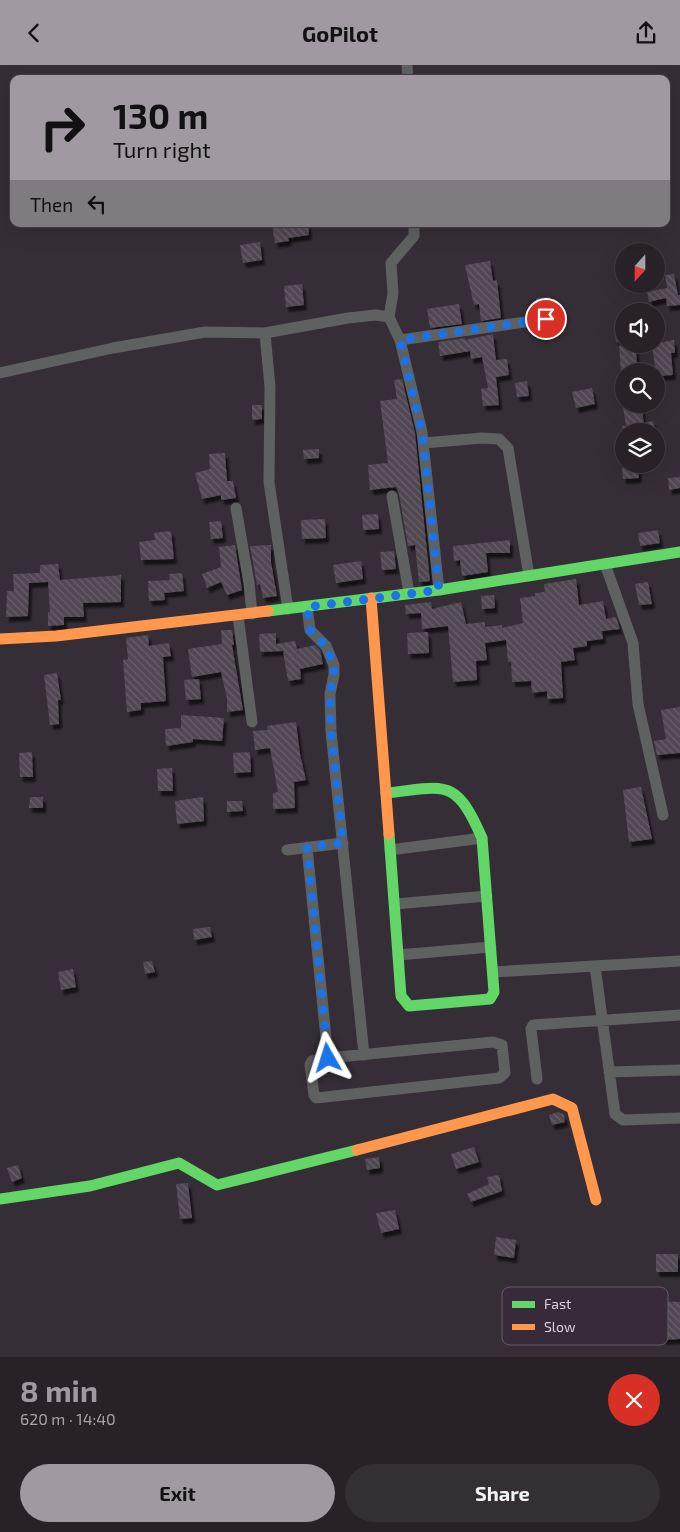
<!DOCTYPE html>
<meta charset="utf-8">
<style>
body{margin:0;font-family:"Exo 2",sans-serif;background:#342f34;color:#f1f3f6;height:100vh;display:flex;flex-direction:column;font-size:19px;white-space:nowrap}
*{box-sizing:border-box;margin:0}
p{font-size:16px;color:#a5a4a8}
.icon{flex:none;width:28px;height:28px;fill:none;stroke:currentColor;stroke-width:2;stroke-linecap:round;stroke-linejoin:round}
.map{position:relative;height:1292px;overflow:hidden}
.side{display:flex;flex-direction:column;background:#282228;flex:1}
.side>*{flex:none}
.banner{position:absolute;left:10px;top:10px;width:660px;height:152px;border-radius:10px;box-shadow:0 5px 20px #0002,0 0 0 1px #443f45;background:#a199a2;color:#111;overflow:hidden}
.needle{width:32px;rotate:201deg}
.buttons{position:absolute;left:615px;top:178px;display:grid;gap:10px}
.buttons a{display:grid;place-items:center;width:50px;height:50px;border-radius:50%;background:#282228;box-shadow:0 5px 20px #0002,0 0 0 1px #443f45;font-size:25px}
.pin{position:absolute;display:grid;place-items:center;width:42px;height:42px;color:#fff;margin:-21px;border:2px solid #fff;border-radius:50%;box-shadow:0 1px 5px #0007}
.me{position:absolute;width:55px;margin:-28px;rotate:354deg;stroke-linejoin:round;filter:drop-shadow(0 0 4px #0008)}
.turn{display:flex;align-items:center;gap:18px;height:105px;padding:0 20px;font-size:22px}
.turn .icon{width:65px;height:65px;stroke-width:2.5}
.turn b{display:block;font-size:35px;line-height:42px}
.then{display:flex;align-items:center;height:48px;padding:0 20px;background:#0003;gap:10px;font-size:19px}
.round{display:grid;place-items:center;flex:none;width:52px;height:52px;border-radius:26px;background:#342f34}
.head{display:flex;align-items:center;justify-content:space-between;height:85px;padding:0 20px}
h1{font-size:30px;font-weight:700;line-height:38px;color:#a199a2}
.primary-button{display:flex;gap:10px;margin-top:auto;padding:10px 20px}
.primary-button a{flex:1;height:58px;border-radius:30px;background:#a199a2;color:#111;font-size:20px;font-weight:700;line-height:58px;text-align:center}
.primary-button a+a{background:#342f34;color:#f1f3f6}
header{display:flex;justify-content:space-between;align-items:center;height:65px;padding:0 20px;background:#a199a2;color:#111;font-size:22px;font-weight:700}
.map>svg:first-child{display:block}
.building{fill:url(#building-back-hatch);filter:url(#shadow)}
.lines{fill:none;stroke-linecap:round;stroke-linejoin:round}
.street{stroke:#5f6060;stroke-width:11}
.fast{stroke:#63d668;stroke-width:11}
.slow{stroke:#ff974d;stroke-width:11}
.route{stroke:#1a73e8;stroke-width:9;stroke-dasharray:0 16.2}
.key{fill:#382a39;stroke:#695c6a;stroke-width:1}
.key-label{font-size:14px;fill:#dbd2dc}
</style>
<header><svg class="icon" aria-label="back" viewBox="0 0 24 24"><path d="M15 5l-7 7 7 7"/></svg>GoPilot<svg class="icon" aria-label="share" viewBox="0 0 24 24"><path d="M12 15V3M7 8l5-5 5 5M5 13v7h14v-7"/></svg></header>
<div class="map">
<svg width="680" height="1292" viewBox="0 0 680 1292">
<defs>
<pattern id="building-back-hatch" width="6" height="6" patternUnits="userSpaceOnUse" patternTransform="scale(1.25)"><rect width="6" height="6" fill="#504651"/><path d="M-1 5l2 2M0 0l6 6M5-1l2 2" fill="none" stroke="#696069"/></pattern>
<filter id="shadow"><feDropShadow dx="3" dy="5" stdDeviation="1" flood-color="#0009"/></filter>
</defs>
<rect width="100%" height="100%" fill="#352e36"/>
<path class="building" d="M308 159 309 170 288 173 289 176 275 178 272 160Z
M260 177 262 195 243 198 240 180Z
M490 196 493 216 497 215 501 253 481 256 479 239 474 240 465 200Z
M674 209 678 230H680V240L667 241 666 233 649 237 647 227 667 223 665 210Z
M302 219 304 240 286 242 284 221Z
M550 232 552 246 537 247 536 233Z
M459 239 462 259 430 263 427 244Z
M624 258V276L616 277 614 260Z
M493 269 496 295 507 294 509 310 496 312 499 340 483 341 481 324 488 323 482 292 471 294 470 286 440 291 438 277 465 273V275Z
M674 275 675 288H671L673 310 656 311 652 279Z
M635 279 638 306H621L619 281Z
M402 314 415 368 430 516 419 517 415 480 408 481 399 429 396 422 370 425 368 400 388 398 380 336 397 334 394 315Z
M527 316 529 331 517 332 515 318Z
M592 323 595 339 576 343 572 327Z
M252 340H262V354L252 355Z
M641 340 644 358 653 356 655 366H622V361H626L623 342Z
M319 384V393L304 394 303 385Z
M225 388 227 416H233L236 433 221 435V430L202 434 195 408 210 404 209 389Z
M638 402 639 413 623 414 622 403Z
M680 412V423L669 425 668 413Z
M378 449 379 464 363 465 362 450Z
M325 454 326 473 302 474 301 455Z
M221 456 223 473 211 474 209 457Z
M658 465 660 478 640 481 638 468Z
M171 466 174 494 141 495 139 477 155 475 154 468Z
M510 475V488H486L488 507 462 511 460 495 454 496 453 481Z
M235 480 242 525 227 530 221 517 207 523 202 509 221 502 219 482Z
M271 480V497L277 531 263 533 260 519 257 520 250 481Z
M394 486 396 504 382 505 380 487Z
M361 496 363 514 336 518 333 500Z
M58 499 60 515 121 510V537L83 538 84 552H64V560L48 561V547H50L48 517 29 518 28 551 6 552 7 526H14L13 509 40 508V500Z
M182 508 184 526 164 528 165 535 149 536 148 516 170 515 169 509Z
M576 514 579 540 603 536 606 554 616 552 620 564 602 566 603 574 587 576V581L573 583 575 595 561 597 563 633 547 634V626L532 628 531 616 512 617 511 597H508L506 575 485 578 487 595 476 596 477 615 453 617 448 561 422 564 421 548 406 549 405 540 431 537 432 544 461 537 466 559 485 557V562L502 560V563L523 558 520 533 535 531V528L545 527 544 519Z
M648 517 652 539 639 540 635 519Z
M494 530 495 543 482 544 481 531Z
M221 565H232L234 580H232L243 645 227 647V634L221 607 192 612 188 584 222 579Z
M428 567 429 588 408 589 407 568Z
M276 568V579L295 576 297 584 315 580 320 585 323 599 300 604 301 614 288 616 283 586 260 587 259 569Z
M148 570 149 581 169 578 171 591 163 592 166 636 141 638V645L127 647 123 595 128 594 126 573Z
M57 608 61 635H58L59 659 50 660 44 610Z
M199 614 201 634 186 635 184 615Z
M680 642V688L657 690 654 676 666 674 661 645Z
M181 650 224 653 222 676 193 674V677L166 681 165 664 181 663Z
M296 657 300 689 306 715 294 717 295 743 273 744V728L278 727 270 683 255 685 253 666 268 665 267 661Z
M32 687 33 712H20L19 688Z
M250 687 251 707 234 708 233 688Z
M172 703 173 726H158L157 704Z
M641 722 652 774 629 777 623 725Z
M30 732H43V743H29Z
M203 732 204 756 177 759 175 736Z
M227 736H242L243 746 227 747Z
M210 862 212 872 194 875 193 864Z
M152 896 155 907 145 909 143 897Z
M73 904 76 922 61 925 58 907Z
M558 1047 564 1050 565 1057 552 1060 549 1050Z
M474 1082 479 1097 456 1104 451 1089Z
M379 1092 380 1103 367 1105 365 1094Z
M18 1100 22 1113 12 1117 7 1103Z
M499 1110 502 1126 471 1137 467 1129 489 1119 487 1112Z
M188 1118 192 1153 180 1154 176 1119Z
M395 1145 399 1164 381 1168 376 1148Z
M496 1172 516 1175 514 1193 494 1190Z
M656 1189H678V1207H656Z
M643 1236 680 1237V1274L663 1275 662 1248H643Z"/>
<g class="lines">
<path class="street" d="M407 0 408 14
M389 252 393 228 391 198 414 171V159
M265 268 270 322 269 417 288 544
M400 275 546 254
M0 308 113 283 205 267 265 268 348 253 376 250 389 252 400 275 422 367 439 525
M424 378 482 373 499 374 508 383 529 511
M392 431 409 528
M236 443 249 518 252 549
M605 499 633 578 638 639 663 750
M307 542 310 565 326 581 334 600V610L330 629 331 666 364 990
M238 551 252 657
M307 782 328 993 493 977 502 980 505 1008 499 1013 316 1033 314 1030 310 1000 312 996 328 993
M287 785 343 778
M390 785 482 773
M395 839 487 831
M398 890 491 882
M595 901 615 1049 623 1055 680 1053
M493 907 680 896
M609 1007 680 1005
M537 1014 531 964 533 960 680 950"/>
<path class="fast" d="M268 546 439 525 680 487
M386 728C445 722 455 711 482 773L494 927 490 934 409 941 401 931 389 769
M0 1134 90 1121 179 1098 217 1120 357 1085"/>
<path class="slow" d="M371 533 389 769
M0 574 56 571 268 546
M357 1085 553 1034 572 1043 596 1135"/>
</g>
<g class="lines">
<path class="route" d="M328 993 307 782 343 778 331 666 330 629 334 610V600L326 581 310 565 307 542 439 525 422 367 400 275 546 254"/>
</g>
<rect x="502" y="1222" width="166" height="58" rx="8" class="key"/>
<rect x="512" y="1236" width="23" height="7" fill="#63d668"/>
<rect x="512" y="1259" width="23" height="6" fill="#ff974d"/>
<g class="key-label">
<text x="544" y="1244">Fast</text>
<text x="544" y="1267">Slow</text>
</g>
</svg>
<div class="buttons">
<a><svg class="needle" viewBox="-14 -14 28 28"><path d="M0-13l5 13h-10z" fill="#e53935"/><path d="M0 13l5-13h-10z" fill="#a5a4a8"/></svg></a>
<a><svg class="icon" aria-label="sound" viewBox="0 0 24 24"><path d="M4 9h4l5-4v14l-5-4H4zM17 9q2 3 0 6"/></svg></a>
<a><svg class="icon" aria-label="search" viewBox="0 0 24 24"><circle cx="10" cy="10" r="6"/><path d="M15 15l6 6"/></svg></a>
<a><svg class="icon" aria-label="layers" viewBox="0 0 24 24"><path d="M12 4l9 5-9 5-9-5zM3 14l9 5 9-5"/></svg></a>
</div>
<div class="pin" style="left:546px;top:254px;background:#d93025"><svg class="icon" aria-label="arrive" viewBox="0 0 24 24"><path d="M6 21V4h12l-3 4 3 4H6"/></svg></div>
<svg class="me" style="left:328px;top:993px" viewBox="-20 -20 40 40"><path d="M0-17L14 15 0 8-14 15z" fill="#1a73e8" stroke="#fff" stroke-width="4"/></svg>
<div class="banner">
<div class="turn"><svg class="icon" aria-label="right" viewBox="0 0 24 24"><path d="M7 20v-9h11M14 6l5 5-5 5"/></svg><div><b>130 m</b>Turn right</div></div>
<div class="then">Then<svg class="icon" aria-label="left" viewBox="0 0 24 24"><path d="M17 20v-9H6M10 6l-5 5 5 5"/></svg></div>
</div>
</div>
<section class="side">
<div class="head"><div><h1>8 min</h1><p>620 m · 14:40</p></div><a class="round" style="background:#d93025;color:#fff"><svg class="icon" aria-label="close" viewBox="0 0 24 24"><path d="M6 6l12 12M18 6L6 18"/></svg></a></div>
<div class="primary-button"><a>Exit</a><a>Share</a></div>
</section>
